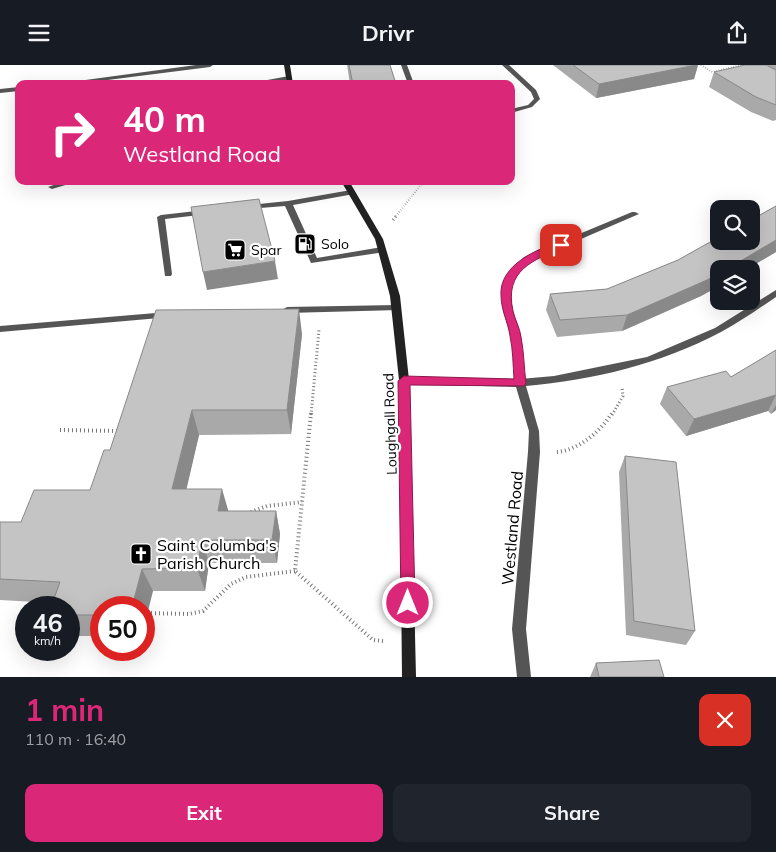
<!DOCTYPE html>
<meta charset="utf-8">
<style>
body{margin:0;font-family:Mulish,sans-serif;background:#20242c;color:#f1f3f6;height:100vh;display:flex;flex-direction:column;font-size:19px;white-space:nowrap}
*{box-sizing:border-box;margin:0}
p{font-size:16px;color:#9ea1a6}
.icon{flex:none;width:28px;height:28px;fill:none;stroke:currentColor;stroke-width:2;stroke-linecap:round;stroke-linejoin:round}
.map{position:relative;height:612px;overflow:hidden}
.side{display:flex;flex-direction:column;background:#171b24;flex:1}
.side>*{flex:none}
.hud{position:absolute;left:15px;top:15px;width:500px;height:105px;border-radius:10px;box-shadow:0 5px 20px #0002;background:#db2777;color:#fff;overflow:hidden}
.tools{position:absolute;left:710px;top:135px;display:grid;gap:10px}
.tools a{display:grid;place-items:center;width:50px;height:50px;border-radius:10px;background:#171b24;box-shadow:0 5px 20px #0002;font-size:25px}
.speed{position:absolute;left:15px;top:531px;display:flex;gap:10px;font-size:25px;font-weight:700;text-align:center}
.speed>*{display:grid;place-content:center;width:65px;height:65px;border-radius:50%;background:#171b24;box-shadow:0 5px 20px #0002;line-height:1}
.speed small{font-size:12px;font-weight:400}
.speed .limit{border:8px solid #d22;background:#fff;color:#111}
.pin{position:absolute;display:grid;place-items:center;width:42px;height:42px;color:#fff;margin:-21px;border-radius:10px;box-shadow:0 2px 8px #0006}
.me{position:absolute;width:55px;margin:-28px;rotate:0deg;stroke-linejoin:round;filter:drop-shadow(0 0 4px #0008)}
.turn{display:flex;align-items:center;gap:18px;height:105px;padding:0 25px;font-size:22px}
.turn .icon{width:65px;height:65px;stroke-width:2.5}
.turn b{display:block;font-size:35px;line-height:42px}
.round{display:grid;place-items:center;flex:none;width:52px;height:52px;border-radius:10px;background:#20242c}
.overview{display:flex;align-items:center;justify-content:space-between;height:85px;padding:0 25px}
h1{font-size:30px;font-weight:700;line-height:38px;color:#db2777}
.action{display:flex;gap:10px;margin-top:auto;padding:10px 25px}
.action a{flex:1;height:58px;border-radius:10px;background:#db2777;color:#fff;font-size:20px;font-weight:700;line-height:58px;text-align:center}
.action a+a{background:#20242c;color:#f1f3f6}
header{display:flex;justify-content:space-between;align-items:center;height:65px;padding:0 25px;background:#171b24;font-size:22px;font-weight:700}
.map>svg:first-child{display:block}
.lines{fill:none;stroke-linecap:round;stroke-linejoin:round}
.path-far2{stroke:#777;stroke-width:2;stroke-dasharray:0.5 2;stroke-linecap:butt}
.path-far1{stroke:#777;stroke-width:3;stroke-dasharray:1 2.5;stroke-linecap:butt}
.path{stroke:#777;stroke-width:4;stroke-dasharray:1 3;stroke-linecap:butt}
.service{fill:#555;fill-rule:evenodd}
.minor{fill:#555;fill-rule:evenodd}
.secondary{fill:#222;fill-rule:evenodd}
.wall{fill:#a9a9a9}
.shaded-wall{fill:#898989}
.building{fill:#c4c4c4;stroke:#898989}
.route{fill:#db2777;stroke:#8e194d}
.labels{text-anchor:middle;stroke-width:4.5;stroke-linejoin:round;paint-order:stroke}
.poi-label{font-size:14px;fill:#000;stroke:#fff;text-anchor:start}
.street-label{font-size:14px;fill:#000;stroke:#fff}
.near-street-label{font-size:16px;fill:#000;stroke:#fff}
.near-poi-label{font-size:16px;fill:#000;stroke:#fff;text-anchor:start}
</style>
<header><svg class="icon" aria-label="menu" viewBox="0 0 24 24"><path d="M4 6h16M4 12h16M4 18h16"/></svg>Drivr<svg class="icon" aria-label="share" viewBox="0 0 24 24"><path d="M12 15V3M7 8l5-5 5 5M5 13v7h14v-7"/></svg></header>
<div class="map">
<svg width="776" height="612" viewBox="0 0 776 612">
<rect width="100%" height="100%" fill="#fff"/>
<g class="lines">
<path class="path-far2" d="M701 0 712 7 742 0
M396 151 424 116"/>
<path class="path-far1" d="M393 155 397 150
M311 350 319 265
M612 350 623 331 622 322"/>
<path class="path" d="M311 348 295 506 373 575 383 576
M60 365 119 366
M557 387C579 385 601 366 612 348
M251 447 267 441 302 437
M147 548 189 549 203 546 231 519 246 512 295 506"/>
<path class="service" d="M401 0H407L414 19H408Z
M289 11 292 13 291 14 263 19H246Z
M65 116H79L52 124 48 122Z
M351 125 355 127 354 129 293 140 317 193 382 182 385 183V187L311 198 285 141 249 144 245 142 249 140 288 136Z
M205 145H208V149L165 154 172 209 171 211H165L157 152 161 150Z
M632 147H635L639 149 530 196 515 212 510 227 513 246 521 271 525 318 520 322 516 321 511 271 503 246 502 227 508 209 524 192Z
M396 240 401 243 399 245 287 248 282 245 287 242Z
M168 247 173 250 171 252 0 267V261Z"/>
<path class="minor" d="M196 0H213L210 2 76 19H56Z
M502 0H509L536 25 540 34 532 42 511 48V44L528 40 534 34 531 27Z
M19 22V26L0 28V24Z
M776 225V232C758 244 740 257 721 267 661 299 593 315 526 321L539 366 540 387 526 564 531 612H517L512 564 528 387 529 366 516 322 404 319 399 315 400 312 520 314 554 311 647 292 715 263Z"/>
<path class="secondary" d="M284 0H290L293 19H287Z
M341 116H349L383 174 400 231 409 315 416 612H402L399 315 390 231 375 174Z"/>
</g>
<path class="wall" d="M347 0H390L396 19H350Z
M553 0H698L694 14 596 33Z
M768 0H776V55L773 56 751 47 709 22 714 7 768 1Z
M776 141V187L747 204H719V221L701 231 622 266 557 272 546 245 550 229 607 224 678 195Z
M302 269 291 369 199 370 186 424 228 446H276L280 469 277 498H209L205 526H153L144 542H101V571H69V542L53 538 0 535V457H21L90 425 110 385Z
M776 285V345L771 349 768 346 686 371 660 339 667 322 731 312Z
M625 391 695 566 686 580 626 570 619 407Z
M596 598 664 612H590Z"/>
<path class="shaded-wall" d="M696 0H698L694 14 596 33 599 19Z
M776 175V187L747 204H727Z
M275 196 278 214 207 225 203 207Z
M719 208V221L701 231 622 266 627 250Z
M299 244 302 269 291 369 287 345Z
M776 330 768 346 686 371 694 354Z
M776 340V345L771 349Z
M192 345 199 370 181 448 172 424Z
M222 424 229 448 218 446Z
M276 446 280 469 277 498 272 475Z
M202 475 209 498 205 526 197 503Z
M142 504 153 526 144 562V542H132Z"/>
<path class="building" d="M349 0H390L396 19H353Z
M573 0H696L599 19Z
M745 0H766L776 5V40L756 32 714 7Z
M259 134 275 196 203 207 191 142Z
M776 141V175L727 204H719V208L707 215 627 250 560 255 550 229 607 224 678 195 719 172V176H751V155Z
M299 244 287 345H192L172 424H222L218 446H276L272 475H202L197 503 142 504 132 542H101V550H69V542H51L60 517 0 514V457H21L34 425H90L104 385H110L156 245Z
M776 285V330L694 354 667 322 726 306 731 312Z
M625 391 676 397 695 566 634 556Z
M659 595 664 612H599L596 598Z"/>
<path class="route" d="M561 177 566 180 565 182C533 195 504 205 513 246 515 255 520 263 521 272 524 287 524 303 526 318L524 321 410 320 415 538 413 543 408 545 403 543 401 538 398 316 404 311 514 314C513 300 513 285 510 271 508 257 501 245 501 230 499 200 538 183 561 177Z"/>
<defs>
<g id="fuel-square" transform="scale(1.125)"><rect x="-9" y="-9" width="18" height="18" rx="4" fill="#000" stroke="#fff"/><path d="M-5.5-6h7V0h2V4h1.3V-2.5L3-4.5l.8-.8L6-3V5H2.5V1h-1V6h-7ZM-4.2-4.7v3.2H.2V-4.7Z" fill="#fff"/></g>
<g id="supermarket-square" transform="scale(1.125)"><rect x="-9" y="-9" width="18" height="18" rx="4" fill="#000" stroke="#fff"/><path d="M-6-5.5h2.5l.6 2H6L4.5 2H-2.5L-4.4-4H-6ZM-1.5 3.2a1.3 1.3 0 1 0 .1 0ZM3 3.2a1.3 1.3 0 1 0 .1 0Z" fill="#fff"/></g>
<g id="church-square" transform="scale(1.125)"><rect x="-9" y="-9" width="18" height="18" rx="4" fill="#000" stroke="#fff"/><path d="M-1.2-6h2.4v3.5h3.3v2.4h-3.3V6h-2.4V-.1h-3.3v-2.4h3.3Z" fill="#fff"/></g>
</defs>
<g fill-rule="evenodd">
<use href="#fuel-square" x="305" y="179"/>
<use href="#supermarket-square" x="235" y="185"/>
<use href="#church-square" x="141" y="489"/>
</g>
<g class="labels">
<g class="poi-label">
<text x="321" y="184">Solo</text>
<text x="251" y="190">Spar</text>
</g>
<g class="street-label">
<text transform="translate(390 359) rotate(-92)" y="5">Loughgall Road</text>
</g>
<g class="near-street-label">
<text transform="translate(512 463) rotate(-85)" y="6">Westland Road</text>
</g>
<g class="near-poi-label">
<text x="157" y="486">Saint Columba's<tspan x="157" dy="18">Parish Church</tspan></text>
</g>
</g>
</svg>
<div class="tools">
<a><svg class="icon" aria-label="search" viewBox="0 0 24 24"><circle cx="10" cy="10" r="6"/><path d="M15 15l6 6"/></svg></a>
<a><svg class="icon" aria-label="layers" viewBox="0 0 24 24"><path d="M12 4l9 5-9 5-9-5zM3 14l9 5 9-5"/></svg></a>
</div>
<div class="speed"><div>46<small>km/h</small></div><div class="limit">50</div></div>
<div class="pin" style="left:561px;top:180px;background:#d93025"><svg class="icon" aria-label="arrive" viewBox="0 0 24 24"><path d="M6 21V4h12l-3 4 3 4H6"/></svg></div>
<svg class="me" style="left:408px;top:538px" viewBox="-20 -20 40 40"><circle r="17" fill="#db2777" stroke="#fff" stroke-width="3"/><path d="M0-11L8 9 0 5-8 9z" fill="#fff"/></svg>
<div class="hud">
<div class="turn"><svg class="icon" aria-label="right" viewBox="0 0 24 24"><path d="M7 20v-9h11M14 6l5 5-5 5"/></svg><div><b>40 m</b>Westland Road</div></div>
</div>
</div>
<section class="side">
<div class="overview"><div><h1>1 min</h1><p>110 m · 16:40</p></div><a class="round" style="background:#d93025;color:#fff"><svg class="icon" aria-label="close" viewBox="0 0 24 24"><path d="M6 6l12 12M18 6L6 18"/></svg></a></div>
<div class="action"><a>Exit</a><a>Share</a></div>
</section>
